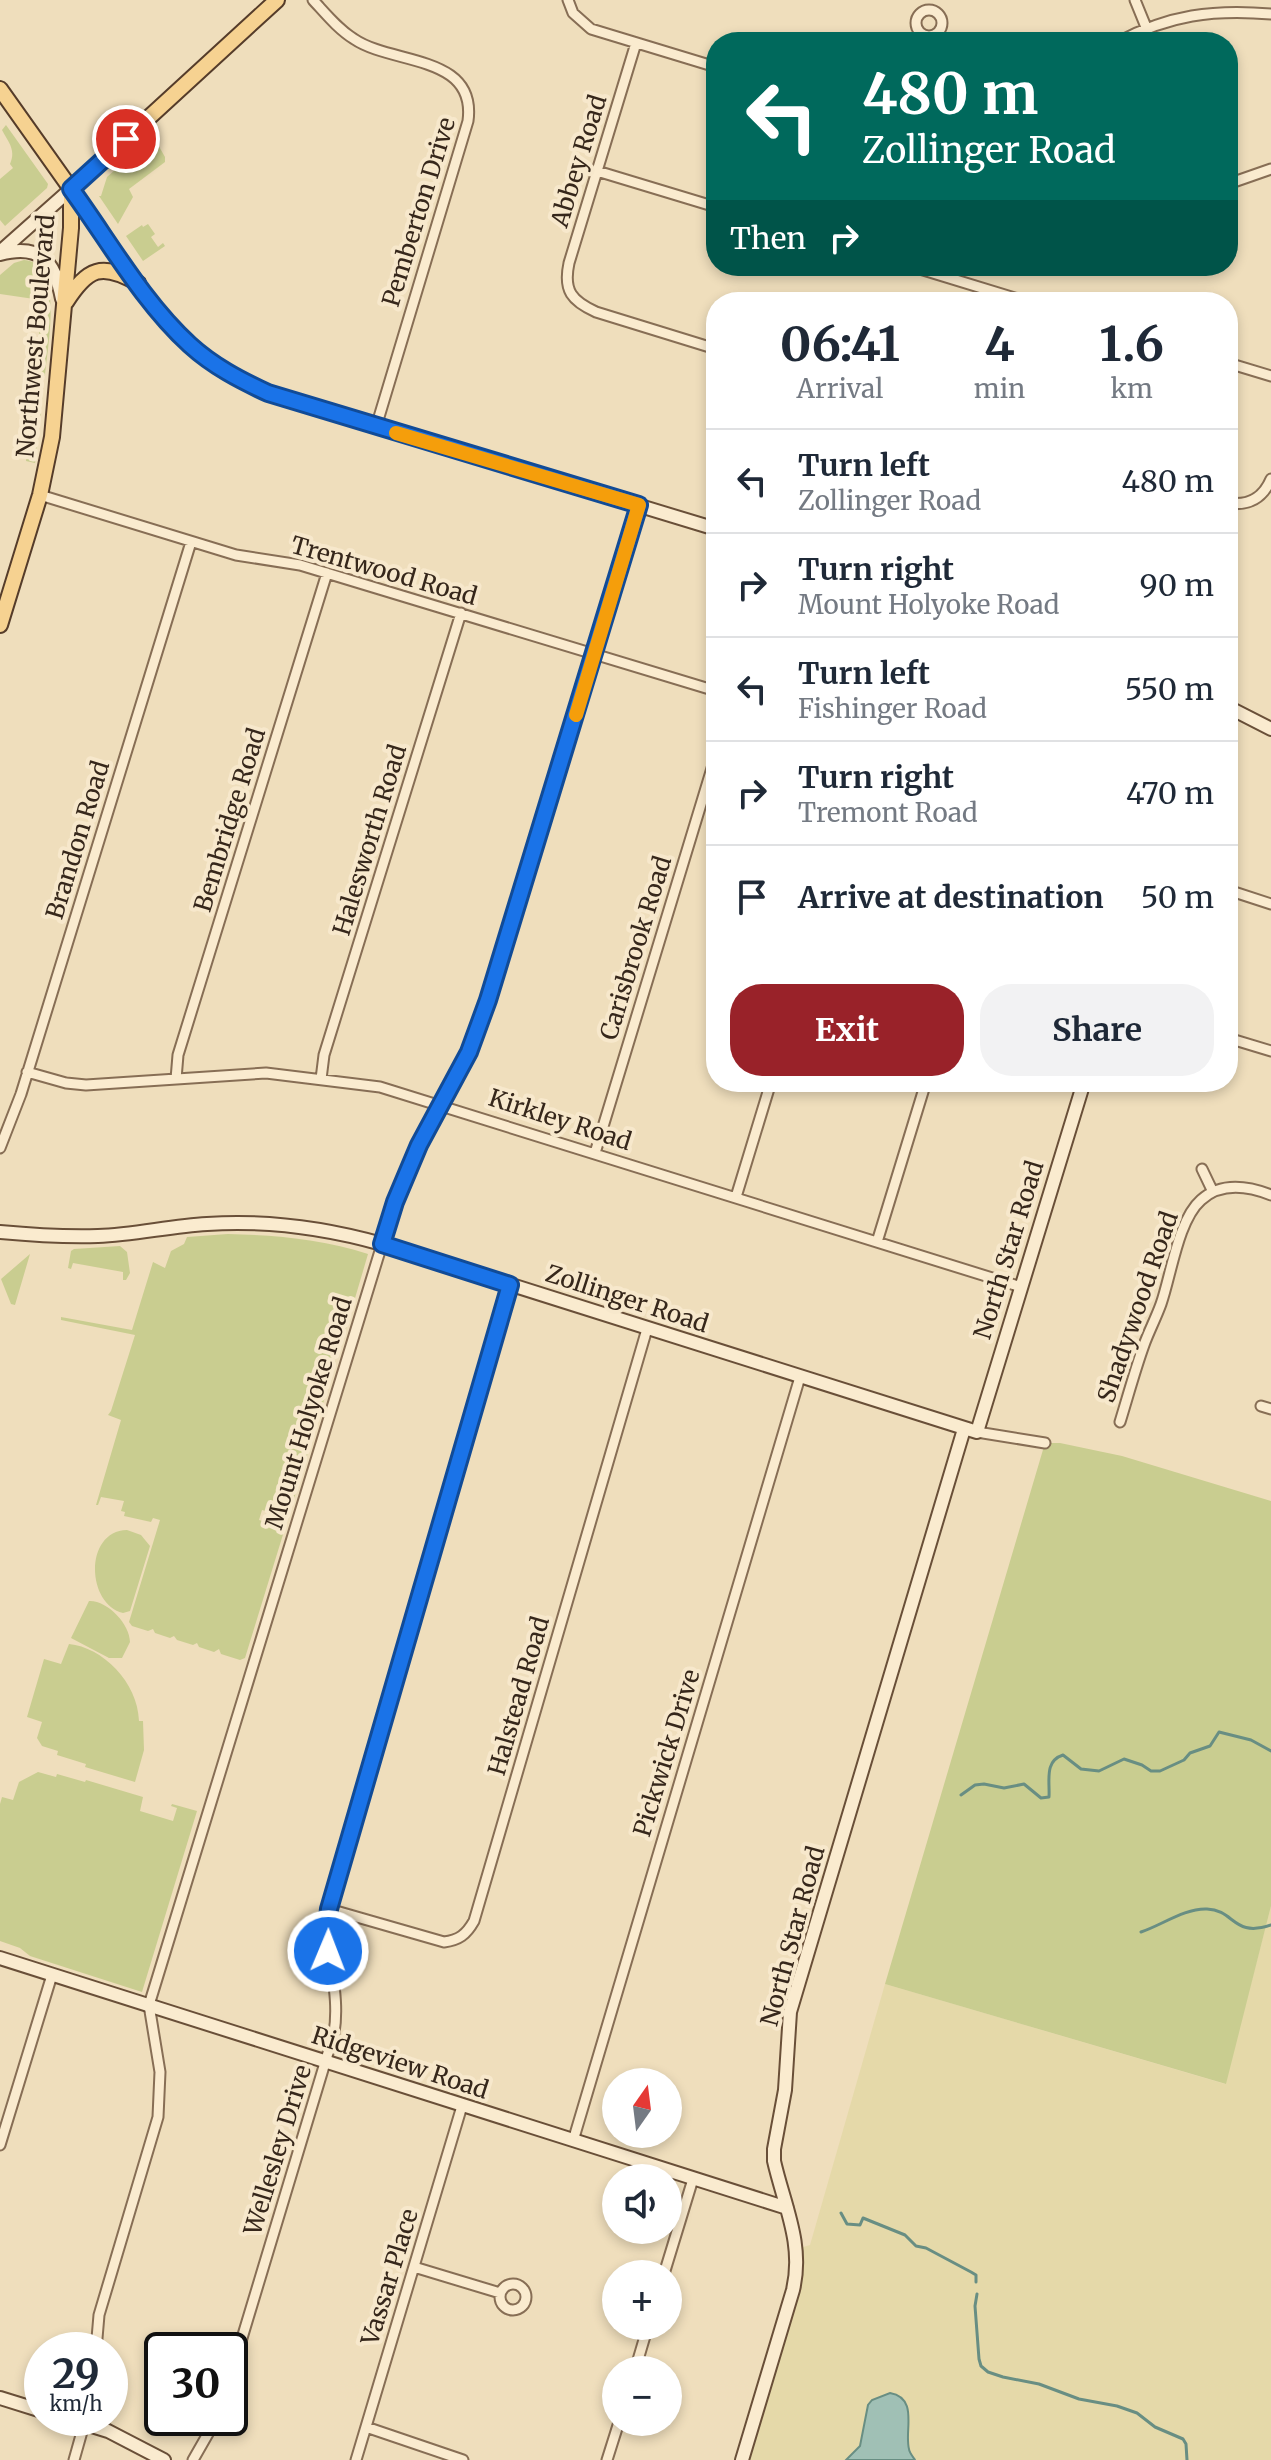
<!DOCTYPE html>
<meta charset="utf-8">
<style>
body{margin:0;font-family:Merriweather,serif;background:#f2f2f3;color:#1f2937;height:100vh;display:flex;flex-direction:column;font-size:30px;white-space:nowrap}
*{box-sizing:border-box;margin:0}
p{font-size:26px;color:#747a83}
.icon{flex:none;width:44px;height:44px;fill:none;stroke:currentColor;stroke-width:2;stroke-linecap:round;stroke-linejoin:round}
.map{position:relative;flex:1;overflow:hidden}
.panel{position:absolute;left:706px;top:292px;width:532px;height:800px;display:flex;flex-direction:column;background:#fff;border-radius:32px;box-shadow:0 4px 12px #0003}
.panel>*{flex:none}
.banner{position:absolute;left:706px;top:32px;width:532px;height:244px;border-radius:32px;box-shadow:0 4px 12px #0003;background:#00695c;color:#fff;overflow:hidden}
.needle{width:52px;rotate:14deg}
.controls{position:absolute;left:602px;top:2068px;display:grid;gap:16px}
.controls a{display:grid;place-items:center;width:80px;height:80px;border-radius:50%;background:#fff;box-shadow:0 4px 12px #0003;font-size:40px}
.speed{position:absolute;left:24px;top:2332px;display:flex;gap:16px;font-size:40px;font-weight:700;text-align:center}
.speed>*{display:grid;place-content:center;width:104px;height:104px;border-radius:50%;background:#fff;box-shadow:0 4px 12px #0003;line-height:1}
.speed small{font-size:20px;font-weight:400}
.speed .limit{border:4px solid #111;border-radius:12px;background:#fff;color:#111}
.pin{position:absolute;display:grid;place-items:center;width:68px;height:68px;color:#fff;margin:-34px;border:4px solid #fff;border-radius:50%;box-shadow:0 2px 8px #0007}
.me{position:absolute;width:88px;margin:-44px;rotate:1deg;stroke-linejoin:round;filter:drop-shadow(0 0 6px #0008)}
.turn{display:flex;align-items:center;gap:28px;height:168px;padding:0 24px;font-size:36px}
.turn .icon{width:104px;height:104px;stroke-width:2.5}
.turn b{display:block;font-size:56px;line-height:68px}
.then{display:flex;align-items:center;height:76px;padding:0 24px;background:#0003;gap:16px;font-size:30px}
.eta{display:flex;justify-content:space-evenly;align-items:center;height:136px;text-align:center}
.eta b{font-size:48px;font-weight:700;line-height:56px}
.cta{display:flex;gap:16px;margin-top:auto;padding:16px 24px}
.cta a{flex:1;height:92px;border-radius:32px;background:#992229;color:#fff;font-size:32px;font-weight:700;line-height:92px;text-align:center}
.cta a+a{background:#f2f2f3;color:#1f2937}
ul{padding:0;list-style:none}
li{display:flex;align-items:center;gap:24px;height:104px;padding:0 24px;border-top:2px solid #e0e1e3}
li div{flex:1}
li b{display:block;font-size:30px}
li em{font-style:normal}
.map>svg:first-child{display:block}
.farmland{fill:#e5d9a9}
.green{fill:#c9cd90}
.water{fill:#a0c0b5;stroke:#688e83;stroke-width:2}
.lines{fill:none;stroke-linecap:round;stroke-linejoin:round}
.stream{stroke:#688e83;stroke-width:3}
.street-casing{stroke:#876e55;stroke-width:13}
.secondary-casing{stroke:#694f38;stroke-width:16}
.primary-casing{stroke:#553c2a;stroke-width:18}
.street{stroke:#faebcf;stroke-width:9}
.secondary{stroke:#faebcf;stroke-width:12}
.primary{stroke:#f6d291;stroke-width:14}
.route-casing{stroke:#114b97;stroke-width:20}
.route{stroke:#1a73e8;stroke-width:14}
.slow{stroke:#f59e0b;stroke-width:14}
.labels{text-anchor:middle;stroke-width:8;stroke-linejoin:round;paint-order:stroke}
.street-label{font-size:24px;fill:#36271b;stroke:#f7e8cc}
</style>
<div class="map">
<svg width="1271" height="2460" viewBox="0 0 1271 2460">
<rect width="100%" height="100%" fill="#efdebc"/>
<path class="farmland" d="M1271 1906V2460H742L793 2290 797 2249 810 2245 885 1984 1225 2084Z"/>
<path class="green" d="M6 125 48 184 47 188 5 226 0 220V179L13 168 10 164C16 150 9 143 2 130Z
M153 136 165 157V162L129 189 133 197 118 224 99 196H101L107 177Z
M148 224 155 234 151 237 158 247 163 243 165 246 143 261 126 236 142 225 143 227Z
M24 260C65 262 47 348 45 376L31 375 29 372H37L41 300 0 294V275L14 263Z
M33 393 43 394 35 463 26 461C31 439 26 419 29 396Z
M228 1234C275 1235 323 1239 368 1254L338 1356 335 1355 334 1360 336 1361 292 1505 277 1501 273 1513 262 1510 259 1520 285 1528 245 1658 240 1660 221 1654 219 1649 214 1652 199 1647 197 1643 193 1645 177 1640 174 1636 170 1638 155 1633 153 1629 148 1631 132 1626 129 1622 160 1520 153 1518 151 1522 124 1516 125 1512 121 1511 124 1501 101 1497 98 1505H96L121 1420 108 1415 111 1411 135 1335 61 1320V1317L132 1330 153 1262 165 1268 171 1251 184 1244 187 1237Z
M120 1246 127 1252 130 1273 126 1280H123V1272L73 1263 71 1269 68 1268 71 1251 74 1249Z
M30 1254 15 1305 11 1304 1 1279Z
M1045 1443H1060L1122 1456 1271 1501V1906L1226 2084 885 1984Z
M127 1530 141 1535 150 1546 130 1611 123 1613C86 1604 84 1531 127 1530Z
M89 1601C107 1600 130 1624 130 1642L122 1658H109L71 1638Z
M69 1644C102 1647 138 1682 139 1721H143L144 1750 135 1782 85 1767 86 1764 57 1755 58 1751 42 1746 37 1738 42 1722 27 1717 44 1659 61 1664Z
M38 1772 56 1777 57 1774 85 1782 86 1780 143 1797 140 1811 173 1821 177 1808 171 1806 172 1804 197 1811 142 1992 30 1956 20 1948 0 1941V1804L2 1797 13 1800 19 1782Z"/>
<path class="water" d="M890 2393C919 2398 904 2431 909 2449 909 2452 913 2457 915 2460H846L860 2446 868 2405 872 2400Z"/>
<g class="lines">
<path class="stream" d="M961 1795 975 1785 984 1784 1004 1788 1024 1784 1041 1798 1049 1797C1050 1781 1044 1761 1063 1755L1081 1769 1099 1771 1124 1759 1142 1765 1151 1771H1160L1184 1760 1190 1753 1210 1746 1219 1732 1251 1740 1271 1751
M1141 1932C1162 1925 1185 1908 1207 1909 1235 1910 1233 1938 1271 1925
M841 2213 847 2224 860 2225 863 2218 905 2235 916 2246 926 2248 971 2272 976 2275V2282
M977 2294 975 2306 979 2359 981 2366 988 2372 1003 2377 1039 2384 1079 2399 1117 2406 1137 2413 1155 2427 1183 2439 1186 2444 1187 2460"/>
<g class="street-casing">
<path id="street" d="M313 0C326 14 338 29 354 39 392 65 477 54 468 121L376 427
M568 0 573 13 591 29 716 67
M1135 0 1146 27
M916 23a13 13 0 1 1 26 0a13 13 0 1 1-26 0Z
M1118 42C1169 15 1213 9 1271 14
M636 43 569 263C563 291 572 301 596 312L716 349
M597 171 716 207
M1228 184 1271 169
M910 266 1028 302
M1228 363 1271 376
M40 495 236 555 300 565 716 691
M1228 503C1249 506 1263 498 1271 479
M1228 890 1271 904
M1228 1038 1271 1051
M27 1072 66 1083 86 1085 266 1073 380 1087 1021 1287
M176 1079 178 1055 327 573
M321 1079 324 1055 461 613
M0 1148 21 1094 191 542
M595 1153 716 755
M1202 1169 1213 1192
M736 1197 771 1082
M877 1242 926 1082
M1261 1406 1271 1409
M1120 1422C1128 1396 1135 1370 1144 1345 1149 1331 1156 1318 1161 1304 1171 1276 1178 1220 1201 1200 1221 1182 1248 1186 1271 1195
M977 1432 1045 1443
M329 1909 444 1942C459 1940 466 1935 474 1921L647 1329
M573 2141 800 1377
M0 2145 52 1975
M414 2267 500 2293
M664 2274 693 2179
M500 2297a13 13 0 1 1 26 0a13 13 0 1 1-26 0Z
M96 2350 99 2315 158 2117 160 2072 149 2005 395 1202 419 1145 469 1052 488 1000 639 505
M635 2370 648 2326
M230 2378 334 2033C341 1991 324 1952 329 1909L510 1285
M366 2427 463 2460
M74 2460 85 2421
M193 2460 217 2418
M356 2460 462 2106
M607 2460 619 2422"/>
</g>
<g class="secondary-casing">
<path id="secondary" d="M0 252 71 189C108 241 142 302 190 345 213 366 240 380 268 393L716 529
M0 254C41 243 55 262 62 299
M1228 707 1271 729
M0 1232C32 1235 65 1237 98 1236 134 1235 170 1226 207 1224 266 1220 325 1228 382 1244L977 1432 1084 1082
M0 1958 787 2208
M0 2398 42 2411
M66 2418 108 2431 164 2460
M742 2460 793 2290C804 2244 784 2205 774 2161V2149L785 2090 790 2012 964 1429"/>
</g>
<g class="primary-casing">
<path id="primary" d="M0 89 71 189
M71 189 277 0
M66 302C88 268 101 262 138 283
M0 625 40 495 52 437 71 228V189"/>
</g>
<use href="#street" class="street"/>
<use href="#secondary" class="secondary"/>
<use href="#primary" class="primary"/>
</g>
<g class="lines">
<g class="route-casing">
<path id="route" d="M126 139 71 189C109 241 142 301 190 345 213 366 240 380 268 393L639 505 488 1000 469 1052 419 1145 395 1202 382 1244 510 1285 329 1909 326 1934 328 1951"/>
</g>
<use href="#route" class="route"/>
<path class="slow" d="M396 433 639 505 576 715"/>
</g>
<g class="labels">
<g class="street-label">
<text transform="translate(579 161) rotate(-73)" y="8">Abbey Road</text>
<text transform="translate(419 212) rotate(-73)" y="8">Pemberton Drive</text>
<text transform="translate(36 336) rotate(-85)" y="8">Northwest Boulevard</text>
<text transform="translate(384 571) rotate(16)" y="8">Trentwood Road</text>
<text transform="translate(230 820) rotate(-73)" y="8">Bembridge Road</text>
<text transform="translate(78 840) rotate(-73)" y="8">Brandon Road</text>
<text transform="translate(370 840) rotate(-73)" y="8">Halesworth Road</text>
<text transform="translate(636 948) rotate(-73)" y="8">Carisbrook Road</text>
<text transform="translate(560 1120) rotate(18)" y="8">Kirkley Road</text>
<text transform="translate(1009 1250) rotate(-73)" y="8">North Star Road</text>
<text transform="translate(627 1299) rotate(18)" y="8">Zollinger Road</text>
<text transform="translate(1138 1307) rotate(-71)" y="8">Shadywood Road</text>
<text transform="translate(309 1413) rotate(-73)" y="8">Mount Holyoke Road</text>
<text transform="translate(519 1696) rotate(-74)" y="8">Halstead Road</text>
<text transform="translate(667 1753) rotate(-73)" y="8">Pickwick Drive</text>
<text transform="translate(793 1936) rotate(-75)" y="8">North Star Road</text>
<text transform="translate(400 2063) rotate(18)" y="8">Ridgeview Road</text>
<text transform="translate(278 2150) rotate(-73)" y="8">Wellesley Drive</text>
<text transform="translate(390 2277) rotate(-73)" y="8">Vassar Place</text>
</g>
</g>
</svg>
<div class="controls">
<a><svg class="needle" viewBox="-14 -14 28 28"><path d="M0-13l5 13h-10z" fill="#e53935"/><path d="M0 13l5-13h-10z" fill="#747a83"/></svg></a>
<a><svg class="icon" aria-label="sound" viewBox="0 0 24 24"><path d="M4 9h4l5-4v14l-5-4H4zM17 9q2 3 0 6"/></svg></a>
<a>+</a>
<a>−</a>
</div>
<div class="speed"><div>29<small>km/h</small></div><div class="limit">30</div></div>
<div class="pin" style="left:126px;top:139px;background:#d93025"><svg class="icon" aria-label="arrive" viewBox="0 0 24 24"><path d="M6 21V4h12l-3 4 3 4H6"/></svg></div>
<svg class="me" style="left:328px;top:1951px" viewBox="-20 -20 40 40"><circle r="17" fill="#1a73e8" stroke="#fff" stroke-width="3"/><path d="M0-11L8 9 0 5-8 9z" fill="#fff"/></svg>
<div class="banner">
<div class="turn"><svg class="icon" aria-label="left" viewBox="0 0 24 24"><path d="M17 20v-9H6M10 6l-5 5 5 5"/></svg><div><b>480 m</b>Zollinger Road</div></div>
<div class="then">Then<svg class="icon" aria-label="right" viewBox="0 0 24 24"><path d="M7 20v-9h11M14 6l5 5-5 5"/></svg></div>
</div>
<section class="panel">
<div class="eta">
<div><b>06:41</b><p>Arrival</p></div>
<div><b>4</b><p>min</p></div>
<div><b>1.6</b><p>km</p></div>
</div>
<ul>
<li><svg class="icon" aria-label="left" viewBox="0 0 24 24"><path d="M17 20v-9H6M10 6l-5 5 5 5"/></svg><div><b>Turn left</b><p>Zollinger Road</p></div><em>480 m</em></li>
<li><svg class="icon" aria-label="right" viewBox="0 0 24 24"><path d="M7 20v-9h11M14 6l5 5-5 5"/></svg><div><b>Turn right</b><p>Mount Holyoke Road</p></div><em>90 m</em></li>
<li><svg class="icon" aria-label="left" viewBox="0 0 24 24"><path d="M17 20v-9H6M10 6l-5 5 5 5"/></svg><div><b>Turn left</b><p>Fishinger Road</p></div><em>550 m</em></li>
<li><svg class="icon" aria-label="right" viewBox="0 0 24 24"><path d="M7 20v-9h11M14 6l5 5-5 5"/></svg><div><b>Turn right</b><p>Tremont Road</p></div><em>470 m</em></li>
<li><svg class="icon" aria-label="arrive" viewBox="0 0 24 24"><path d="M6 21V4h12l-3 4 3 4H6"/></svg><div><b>Arrive at destination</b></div><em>50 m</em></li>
</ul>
<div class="cta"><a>Exit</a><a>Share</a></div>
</section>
</div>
